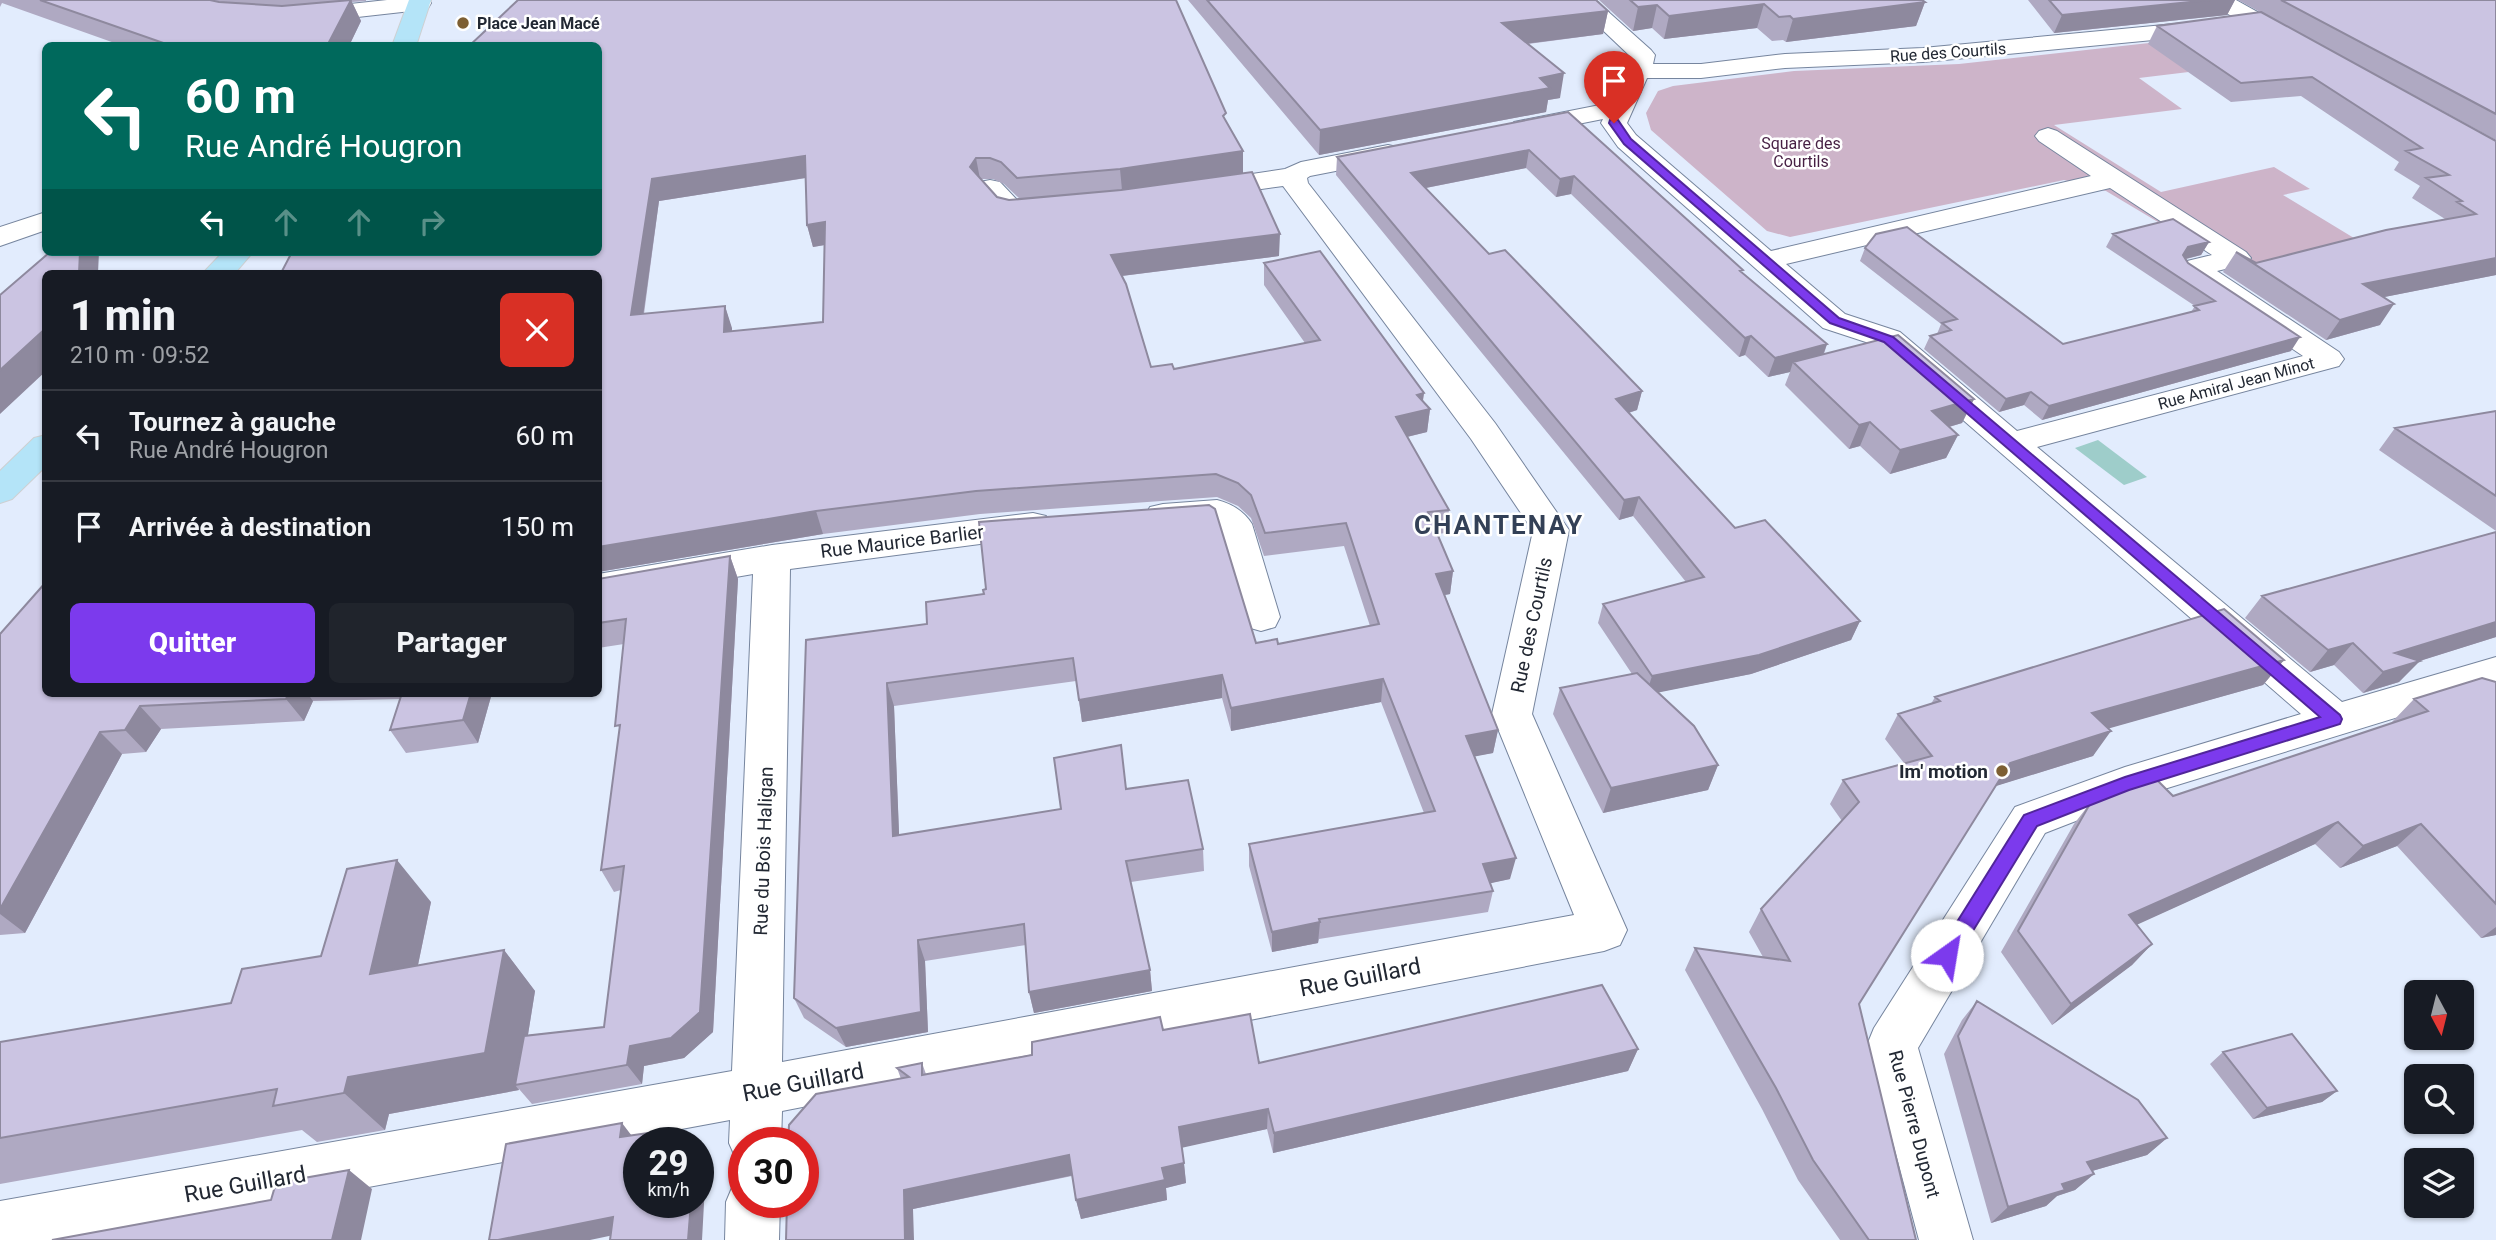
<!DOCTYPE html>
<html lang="fr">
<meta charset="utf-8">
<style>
body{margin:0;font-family:Roboto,sans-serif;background:#20242c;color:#f1f3f6;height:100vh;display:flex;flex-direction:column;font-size:26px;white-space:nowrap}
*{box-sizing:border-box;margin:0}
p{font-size:23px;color:#9ea1a6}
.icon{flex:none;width:38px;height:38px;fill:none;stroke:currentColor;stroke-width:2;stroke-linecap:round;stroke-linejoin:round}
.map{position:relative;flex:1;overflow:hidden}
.drawer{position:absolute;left:42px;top:270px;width:560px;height:427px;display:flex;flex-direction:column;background:#171b24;border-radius:10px;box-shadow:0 2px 5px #0004}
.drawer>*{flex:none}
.top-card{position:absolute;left:42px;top:42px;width:560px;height:214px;border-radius:10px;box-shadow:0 2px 5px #0004;background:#00695c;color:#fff;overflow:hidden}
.needle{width:46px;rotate:173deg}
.fabs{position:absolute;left:2404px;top:980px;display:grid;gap:14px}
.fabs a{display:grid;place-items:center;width:70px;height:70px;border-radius:10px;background:#171b24;box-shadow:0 2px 5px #0004;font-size:35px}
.speed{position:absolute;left:623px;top:1127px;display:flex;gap:14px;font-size:35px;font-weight:700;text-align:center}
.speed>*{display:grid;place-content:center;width:91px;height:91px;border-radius:50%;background:#171b24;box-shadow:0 2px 5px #0004;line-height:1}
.speed small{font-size:18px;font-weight:400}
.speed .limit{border:10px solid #d22;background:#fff;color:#111}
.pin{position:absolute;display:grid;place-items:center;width:60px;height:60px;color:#fff;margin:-72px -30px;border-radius:50% 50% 50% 0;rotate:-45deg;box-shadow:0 0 7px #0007}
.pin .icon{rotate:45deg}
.me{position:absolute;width:77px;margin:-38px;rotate:32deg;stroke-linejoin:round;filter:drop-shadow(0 0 5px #0008)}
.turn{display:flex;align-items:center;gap:24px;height:147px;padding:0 28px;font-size:32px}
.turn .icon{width:91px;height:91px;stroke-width:2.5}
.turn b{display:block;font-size:49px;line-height:60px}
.lanes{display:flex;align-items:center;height:66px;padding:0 28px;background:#0003;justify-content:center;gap:35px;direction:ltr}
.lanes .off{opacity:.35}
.round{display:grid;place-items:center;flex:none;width:74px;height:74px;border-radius:10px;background:#20242c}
.overview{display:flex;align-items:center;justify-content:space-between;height:119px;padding:0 28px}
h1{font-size:42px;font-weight:800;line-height:52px}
.cta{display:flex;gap:14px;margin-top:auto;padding:14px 28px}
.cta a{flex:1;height:80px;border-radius:10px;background:#7c3aed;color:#fff;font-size:28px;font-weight:800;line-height:80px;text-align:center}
.cta a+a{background:#20242c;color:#f1f3f6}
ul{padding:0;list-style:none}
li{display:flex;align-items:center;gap:21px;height:91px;padding:0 28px;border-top:2px solid #363941}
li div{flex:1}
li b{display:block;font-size:26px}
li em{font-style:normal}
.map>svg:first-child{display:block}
.green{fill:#cdb4c9}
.water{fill:#9ecdca}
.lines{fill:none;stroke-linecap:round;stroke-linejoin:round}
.minor-casing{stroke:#76859e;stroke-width:2}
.major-casing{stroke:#ced0d2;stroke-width:2}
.minor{fill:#fff;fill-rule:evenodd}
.major{fill:#b4e4f8;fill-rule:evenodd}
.wall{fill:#afa9c2;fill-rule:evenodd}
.shaded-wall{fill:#8e899e}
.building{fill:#cbc4e2;stroke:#8e899e;stroke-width:2;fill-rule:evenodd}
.route{fill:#7c3aed;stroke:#51269a;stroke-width:2}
.poi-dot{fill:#7d5f33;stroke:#fff;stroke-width:2.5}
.labels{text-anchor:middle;stroke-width:5;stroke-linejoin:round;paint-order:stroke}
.far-poi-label{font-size:16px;font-weight:bold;fill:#222833;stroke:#fff;text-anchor:start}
.far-street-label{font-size:16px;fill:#222833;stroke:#fff}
.far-park-label{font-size:16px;fill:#461f43;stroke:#fff}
.street-label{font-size:19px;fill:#222833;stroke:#fff}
.poi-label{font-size:19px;font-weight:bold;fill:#222833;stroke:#fff;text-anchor:end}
.near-street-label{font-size:23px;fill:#222833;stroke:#fff}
.district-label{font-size:26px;font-weight:bold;letter-spacing:2px;fill:#334056;stroke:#fff}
</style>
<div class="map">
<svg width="2496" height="1240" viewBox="0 0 2496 1240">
<rect width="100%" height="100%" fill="#e2ecfd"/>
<path class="green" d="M2257 31 2305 58 2139 78 2182 109 2054 125 2161 192 2274 167 2310 189 2283 195 2377 252 2255 280 2106 191 2064 180 1790 237 1767 231 1651 130 1646 113 1658 91 1673 86 1794 71 1959 64Z"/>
<path class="water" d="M2098 440 2147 477 2124 485 2075 448Z"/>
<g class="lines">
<g class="minor-casing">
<path id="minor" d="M387 0H429L431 3 428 8 420 10 304 23 296 21 293 16 296 11 304 9Z
M1571 0H1595L1651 50 1655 55 1653 64H1701L1785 54 1923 48 2206 21 2214 23 2218 28 2214 33 2206 35 1923 62 1785 68 1701 78H1647L1627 123 1636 135 1771 251 2091 176 2039 141 2035 136 2039 131 2048 128 2057 131 2246 252 2251 258 2246 264 2217 271 2339 352 2344 359 2339 366 2037 447 2342 702 2496 657V687L2135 798 2045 833 1918 1048 1973 1240H1919L1867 1045 1874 1028 2015 807 2125 767 2301 714 1878 346 1823 328 1618 147 1601 123 1603 119 1523 135 1514 132 1510 127 1514 122 1610 103 1631 57ZM2110 188 2212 255 2183 262 2178 268 2183 274 2303 356 2017 431 1900 332 1845 314 1786 264Z
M2209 0H2236L2299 35 2303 40 2299 45H2283L2212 5Z
M1388 145 1397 147 1401 153 1397 159 1310 176 1307 178 1308 183 1495 423 1569 530 1532 714 1627 930 1620 945 1604 951 782 1111 781 1143H744V1164L737 1161 729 1143 730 1120 82 1240H0V1201L732 1071 753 574 598 601V574L772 545 1033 513 1046 516 1051 525 1046 534 1033 537 790 569 782 1062 1574 915 1492 714 1533 531 1471 439 1283 186 1205 197 1195 195 1191 189 1195 183 1205 181 1285 169 1301 162Z
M990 180 1000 182 1019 202 1044 200 1054 202 1058 208 1054 214C1015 224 1000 222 976 188L980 182Z
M46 212V230L0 246V227Z
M1217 500C1232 504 1244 511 1252 524L1280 617 1275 627 1261 631 1247 627 1242 617 1218 530 1210 525 1163 528 1150 525 1145 516 1150 507 1163 504Z
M744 1179V1202H780L779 1240H725L726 1202 734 1183Z"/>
</g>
<g class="major-casing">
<path id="major" d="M409 0H431L416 46H392Z
M223 252H253L235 273H203Z
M46 435V466L12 499 0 503V471L34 438Z"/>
</g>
<use href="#minor" class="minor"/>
<use href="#major" class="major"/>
</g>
<path class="wall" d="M0 0H210L226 3 211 0H366V1L352 2 361 21 349 46H123L2 3 0 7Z
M1188 0H1596L1608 11 1603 34 1528 44 1560 98 1548 100 1546 112 1319 155Z
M1599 0H1922L1925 2 1916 26 1786 42 1783 40 1772 41 1757 28 1664 39 1652 28 1633 31Z
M2028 0H2235L2227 15 2054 33Z
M2238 0H2496V140L2386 80 2496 141V275L2384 297 2380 325 2326 340 2223 272 2236 252 2256 263 2445 219 2412 198 2420 186 2394 170 2399 162 2301 96 2231 102 2148 44 2157 26 2260 12Z
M598 46 1226 122 1243 151V173L1279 256 1122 276 1151 367 1174 369 1305 343 1264 285V263L1424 393 1423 401 1430 409 1427 432 1407 437 1449 510 1446 533 1437 534 1453 571 1450 594 1445 595 1498 730 1493 753 1474 756 1510 879 1490 883 1493 891 1488 912 1319 939 1318 943 1272 952 1249 866V844L1424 813 1381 702 1231 731 1222 698 1082 722 1076 681 894 706 899 835 1061 809 1126 789 1203 849 1204 871 1131 882 1150 970 1152 991 1034 1013 1029 992 1026 945 925 961 928 1032 846 1047 804 1018 794 998 806 640 1256 643 1278 644 1370 626 1344 546 1264 556 1251 518 1238 506 1217 497 980 514 823 534 598 572ZM806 178 807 225 813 247 825 245 823 322 732 331 725 306 644 314 659 201ZM981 179H993L1004 184 1020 199 1009 200 997 197Z
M1568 112 1742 272 1827 344 1824 354 1974 399 1962 423 1949 427 1958 435 1946 458 1890 474 1860 446 1849 449 1785 385 1790 372 1768 377 1745 355 1739 357 1571 194 1556 197 1526 168 1426 188 1489 254 1642 391 1637 410 1629 413 1735 528 1860 621 1851 640 1751 674 1658 692 1718 765 1708 790 1603 813 1553 714 1560 688 1632 674 1598 623 1603 604 1686 582 1633 516 1619 520 1336 175 1337 157Z
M2113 234 2209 242 2201 255 2186 259 2188 263 2291 351 2042 420 2024 405 1999 412 1924 349 1930 336 1937 334 1941 324 1860 261 1865 248 2063 344 2191 312 2195 306 2106 247Z
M2496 411V531L2379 450 2395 428Z
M2496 532V637L2419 661 2399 682 2363 693 2334 665 2310 672 2245 618 2262 596Z
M730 556 738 579 713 1032 684 1058 644 1066 642 1084 532 1104 519 1089V1090L389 1114 385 1130 317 1142 302 1130 0 1184V1042L231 1003 431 902 418 965 504 950 535 991 528 1035 604 1027 621 890 614 892 601 870 619 733 624 644 598 648V579Z
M0 634 46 693H492L478 743 406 753 390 730 400 699 313 701 304 721 161 729 146 752 122 754 25 933 0 935Z
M2284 660 2263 685 2108 728 2093 756 1995 786 1859 1004 1916 1240H1840L1798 1180 1762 1109 1685 970 1695 948 1763 957 1749 932 1761 909 1842 821 1830 804 1843 780 1904 763 1885 739 1898 714 1931 704 1935 697Z
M2496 682V935L2481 938 2397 846 2340 868 2315 844 2137 924 2152 944 2132 965 2052 1025 2001 952 2074 824 2091 802 2173 796 2393 723 2392 722 2414 699Z
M1977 1001 2167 1138 2147 1155 2092 1171 2094 1174 2075 1190 2057 1196 2046 1206 1991 1223 1944 1054 1962 1020Z
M1163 1030 1259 1063 1638 1049 1628 1071 1273 1153 1267 1129 1182 1147 1186 1183 1166 1188 1167 1200 1081 1219 1076 1200 1072 1176 913 1209 901 1079 897 1068 922 1063 926 1074Z
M2223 1052 2337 1091 2322 1102 2253 1119 2210 1064Z"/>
<path class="shaded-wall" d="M351 0 361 21 349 46H327Z
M2210 0H2235L2227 15 2054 33 2062 15Z
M1925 2 1916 26 1786 42 1793 19Z
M1764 4 1757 28 1664 39 1669 16Z
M1657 5 1652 28 1633 31 1638 7Z
M1608 11 1603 34 1499 47 1502 23Z
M1564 73 1560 98 1548 100 1546 112 1319 155 1320 130 1540 78Z
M1529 150 1526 168 1410 191 1411 173Z
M1243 151V173L1122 190 1120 169Z
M805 156 811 177 659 201 640 338 631 315 652 179Z
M976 158 980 179 970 167Z
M1574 176 1571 194 1556 197 1560 179Z
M825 222 830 244 813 247 807 225Z
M1280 234 1279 256 1113 277 1111 255Z
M2209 242 2201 255 2181 260 2183 255 2188 247Z
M80 252H99L98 273H79Z
M2496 258V275L2349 304 2363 284Z
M2394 304 2380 325 2326 340 2340 320Z
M725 306 732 328V355L724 332Z
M46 328V371L0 414V370Z
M1751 336 1745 355 1739 357 1745 338Z
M2300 337 2291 351 2042 420 2049 406Z
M1827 344 1820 363 1793 362 1790 372 1768 377 1775 358Z
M1642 391 1637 410 1611 418 1616 399Z
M2031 392 2024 405 1999 412 2006 399Z
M1424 393 1421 411 1430 409 1427 432 1394 440 1396 417 1417 395Z
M1974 399 1962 423 1921 435 1932 411Z
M1870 422 1860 446 1849 449 1859 425Z
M1958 435 1946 458 1890 474 1900 450Z
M1639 497 1633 516 1619 520 1624 500Z
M816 511 823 534 598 572V547Z
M730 556 738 579 713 1032 684 1058 644 1066 642 1084 627 1065 630 1046Z
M1453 571 1450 594 1433 597 1436 574Z
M1860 621 1851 640 1751 674 1646 695 1652 676Z
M2496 622V637L2407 665 2420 661 2399 682 2363 693 2383 672 2395 653Z
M2353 643 2334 665 2310 672 2328 650Z
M2284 660 2263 685 2075 738 2092 713Z
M1222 675V698L1082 722 1079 700Z
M1383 679 1381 702 1231 731V708Z
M887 683 894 706 900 857 893 836Z
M289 693H307L313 701 304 721 286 699Z
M471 693H492L478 743 463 720Z
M140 706 161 729 146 752 125 730Z
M1498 730 1493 753 1462 759 1466 736Z
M2111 731 2093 756 1993 787 2010 763Z
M100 732 122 754 25 933 0 914V909Z
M1718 765 1708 790 1603 813 1611 788Z
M2338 822 2315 844 2110 937 2129 915Z
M2421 824 2397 846 2340 868 2363 846Z
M1516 858 1510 879 1478 886 1483 864Z
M397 860 431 902 408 1013 370 974Z
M1320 922 1318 943 1272 952V932Z
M2496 927V935L2481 938Z
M918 940 925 961 928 1032 846 1047 836 1028Z
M2152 944 2132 965 2052 1025 2071 1004Z
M504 950 535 991 520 1084 515 1085 519 1090 389 1114 385 1130 344 1093 348 1077Z
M1150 970 1152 991 1034 1013 1029 992Z
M1638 1049 1628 1071 1273 1153 1274 1133Z
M2337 1091 2322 1102 2253 1119 2267 1108Z
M1268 1109 1267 1129 1181 1148 1179 1127Z
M622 1123 635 1140 620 1137Z
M2167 1138 2147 1155 2068 1178 2087 1162Z
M1069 1155 1074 1175 913 1209 914 1240H905L904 1190Z
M698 1156 706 1167 702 1240H688L691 1202H698Z
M1184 1163 1186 1183 1166 1188 1167 1200 1081 1219 1076 1200 1162 1168Z
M349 1170 372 1189 361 1240H332Z
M2094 1174 2075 1190 2057 1196 2046 1206 1991 1223 2008 1207 2062 1184Z
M613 1217 628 1232 590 1240H498Z"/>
<path class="building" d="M40 0H210L219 2 282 6 351 0 327 46H172Z
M518 0H1176L1226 113 1223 116 1243 151 1120 169 1017 178 1001 162 990 158H976L970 167 997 197 1009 200 1121 190 1252 172 1280 234 1111 255 1126 284 1151 367 1172 364 1174 369 1320 340 1264 263 1320 251 1424 393 1417 395 1430 409 1396 417 1449 510 1428 512 1453 571 1436 574 1498 730 1466 736 1516 858 1483 864 1493 891 1319 919 1320 922 1272 932 1249 844 1435 811 1383 679 1231 708 1222 675 1079 700 1073 658 887 683 893 836 1061 809 1054 758 1121 745 1126 789 1188 780 1203 849 1126 861 1150 970 1029 992 1024 924 918 940 921 1012 836 1028 794 998 806 640 927 624 926 602 984 594 983 590 986 589 979 522 1209 505 1215 509 1256 643 1277 639 1278 644 1379 624 1346 523 1265 533 1251 495 1238 483 1216 474 976 491 816 511 598 547V273H281L292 252H598V46H469ZM805 156 807 225 825 222 823 322 724 332 725 306 631 315 652 179Z
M1207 0H1596L1608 11 1502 23 1564 73 1540 78 1550 88 1320 130Z
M1630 0H1922L1925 2 1793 19 1790 16 1779 17 1764 4 1669 16 1657 5 1638 7Z
M2049 0H2210L2062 15Z
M2281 0H2496V114Z
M2261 12 2496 141V258L2363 284 2394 304 2340 320 2236 252 2256 263 2386 230 2476 214 2457 202 2462 201 2426 178 2449 175 2406 151 2422 148 2312 77 2241 83 2157 26Z
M1568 112 1743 270 1740 271 1827 344 1775 358 1751 336 1745 338 1574 176 1560 179 1529 150 1411 173 1489 254 1505 250 1642 391 1616 399 1735 528 1765 520 1860 621 1759 655 1652 676 1603 604 1704 577 1639 497 1624 500 1337 157Z
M2173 219 2209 242 2188 247 2183 255 2188 263 2300 337 2049 406 2031 392 2006 399 1930 336 1951 330 1942 323 1957 319 1865 248 1876 234 1907 227 2063 344 2199 310 2194 306 2215 301 2113 234Z
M50 252H80L79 273H46V328L0 370V295Z
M1898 335 1974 399 1932 411 1958 435 1900 450 1870 422 1859 425 1793 362Z
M2496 411V496L2395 428Z
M2496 532V622L2395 653 2420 661 2383 672 2353 643 2328 650 2262 596Z
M730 556 700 1012 671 1038 630 1046 627 1065 515 1085 524 1036 604 1027 624 866 601 870 620 725 615 726 626 619 598 623V579Z
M46 582V693H289L286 699 140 706 125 730 100 732 0 909V634Z
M2224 609 2284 660 2092 713 2111 731 2010 763 1859 1004 1916 1240H1869L1813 1160 1776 1088 1695 948 1790 961 1761 909 1859 802 1843 780 1932 756 1898 714 1940 701 1935 697Z
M1637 673 1694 726 1718 765 1611 788 1560 688Z
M2482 678 2496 682V904L2421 824 2363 846 2338 822 2129 915 2152 944 2071 1004 2018 931 2091 802 2155 778 2173 796 2428 711 2414 699Z
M402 693H471L463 720 390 730Z
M397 860 370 974 504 950 485 1053 348 1077 344 1093 273 1106 277 1089 0 1138V1042L231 1003 242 969 321 956 347 869Z
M1602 985 1638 1049 1274 1133 1268 1109 1179 1127 1184 1163 1162 1168 1165 1180 1076 1200 1069 1155 904 1190 905 1240H786L787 1202H803V1143H788L789 1125 816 1094 909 1077 897 1068 922 1063V1075L1032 1055V1042L1160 1017 1163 1030 1250 1014 1259 1063Z
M1977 1001 2138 1100 2167 1138 2087 1162 2094 1174 2062 1184 2065 1190 2008 1207 1958 1036Z
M2292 1034 2337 1091 2267 1108 2223 1052Z
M622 1123 620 1137 669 1130 685 1143H639V1202H691L688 1240H610L613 1217 498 1240H489L506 1144Z
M349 1170 332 1240H52L271 1200 276 1183Z"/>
<path class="route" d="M1610 120H1618L1631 139 1839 318 1893 337 2340 715 2342 719 2340 724 2129 790 2037 826 1954 962 1947 964 1940 962 1937 955 1940 949 2024 815 2125 777 2320 717 1884 342 1830 323 1624 144 1609 123Z"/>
<g class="poi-dot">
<circle cx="463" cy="23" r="7"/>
<circle cx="2002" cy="771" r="7"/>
</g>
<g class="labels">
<g class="far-poi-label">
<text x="477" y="29">Place Jean Macé</text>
</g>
<g class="far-street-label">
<text transform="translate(1948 52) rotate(-4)" y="6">Rue des Courtils</text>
<text transform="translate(2236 383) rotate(-15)" y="6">Rue Amiral Jean Minot</text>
</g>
<g class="far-park-label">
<text x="1801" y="149">Square des<tspan x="1801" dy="18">Courtils</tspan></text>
</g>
<g class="street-label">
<text transform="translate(902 541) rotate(-7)" y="7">Rue Maurice Barlier</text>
<text transform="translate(1531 625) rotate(-78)" y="7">Rue des Courtils</text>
<text transform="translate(763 851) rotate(-88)" y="7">Rue du Bois Haligan</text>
<text transform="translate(1915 1124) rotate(75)" y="7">Rue Pierre Dupont</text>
</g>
<g class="poi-label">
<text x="1988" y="778">Im' motion</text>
</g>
<g class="near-street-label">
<text transform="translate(1360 977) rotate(-11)" y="8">Rue Guillard</text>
<text transform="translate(803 1082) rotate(-11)" y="8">Rue Guillard</text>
<text transform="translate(245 1184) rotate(-10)" y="8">Rue Guillard</text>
</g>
<g class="district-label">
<text x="1499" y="534">CHANTENAY</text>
</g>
</g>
</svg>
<div class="fabs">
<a><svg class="needle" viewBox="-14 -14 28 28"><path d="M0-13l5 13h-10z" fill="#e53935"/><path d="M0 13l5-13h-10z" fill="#9ea1a6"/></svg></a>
<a><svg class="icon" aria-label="search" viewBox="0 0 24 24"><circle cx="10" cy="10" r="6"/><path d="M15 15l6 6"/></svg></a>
<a><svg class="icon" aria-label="layers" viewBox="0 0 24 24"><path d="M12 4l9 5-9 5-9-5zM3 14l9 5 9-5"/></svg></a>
</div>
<div class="speed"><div>29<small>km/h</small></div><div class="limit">30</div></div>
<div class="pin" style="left:1614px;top:123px;background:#d93025"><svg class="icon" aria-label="arrive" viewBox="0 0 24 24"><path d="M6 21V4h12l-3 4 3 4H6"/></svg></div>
<svg class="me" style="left:1947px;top:955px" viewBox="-20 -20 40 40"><circle r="19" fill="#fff"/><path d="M0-13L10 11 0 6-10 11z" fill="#7c3aed"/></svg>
<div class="top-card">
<div class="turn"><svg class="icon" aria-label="left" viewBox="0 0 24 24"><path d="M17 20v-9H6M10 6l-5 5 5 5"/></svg><div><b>60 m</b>Rue André Hougron</div></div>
<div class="lanes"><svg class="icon" aria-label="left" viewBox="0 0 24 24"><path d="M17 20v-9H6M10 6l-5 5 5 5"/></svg><svg class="icon off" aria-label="ahead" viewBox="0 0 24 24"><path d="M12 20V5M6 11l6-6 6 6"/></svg><svg class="icon off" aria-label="ahead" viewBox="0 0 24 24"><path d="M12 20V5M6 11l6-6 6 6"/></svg><svg class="icon off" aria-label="right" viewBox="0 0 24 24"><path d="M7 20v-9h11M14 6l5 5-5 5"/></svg></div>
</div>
<section class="drawer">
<div class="overview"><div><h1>1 min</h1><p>210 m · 09:52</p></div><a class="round" style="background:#d93025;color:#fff"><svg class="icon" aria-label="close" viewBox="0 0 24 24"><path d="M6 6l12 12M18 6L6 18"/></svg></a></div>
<ul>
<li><svg class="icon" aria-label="left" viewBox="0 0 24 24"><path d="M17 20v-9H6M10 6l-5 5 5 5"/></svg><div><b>Tournez à gauche</b><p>Rue André Hougron</p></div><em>60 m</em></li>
<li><svg class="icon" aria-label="arrive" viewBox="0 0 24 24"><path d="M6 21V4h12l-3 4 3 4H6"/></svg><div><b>Arrivée à destination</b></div><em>150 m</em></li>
</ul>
<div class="cta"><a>Quitter</a><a>Partager</a></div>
</section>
</div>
